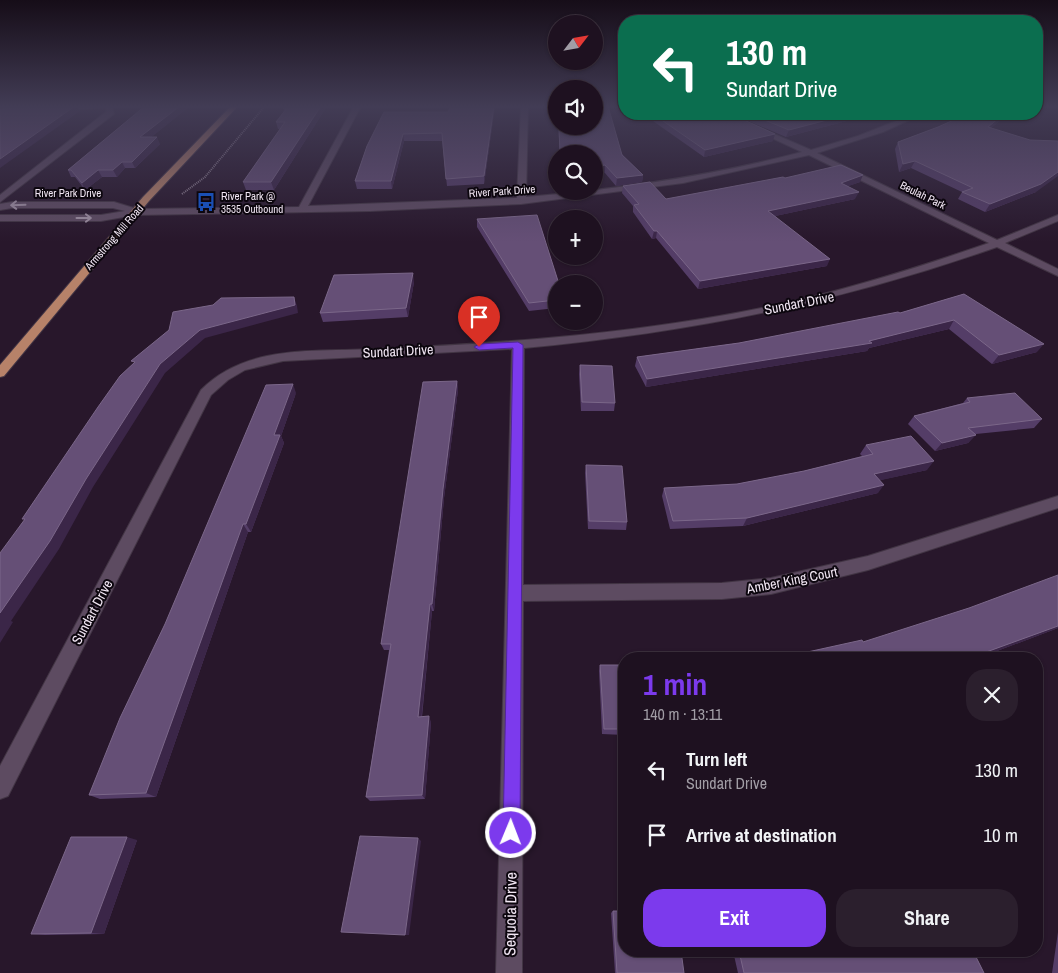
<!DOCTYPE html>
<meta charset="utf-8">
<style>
body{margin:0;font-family:"Archivo Narrow",sans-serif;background:#2b1f2d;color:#f1f3f6;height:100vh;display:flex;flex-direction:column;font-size:19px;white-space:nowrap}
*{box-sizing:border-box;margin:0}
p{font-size:16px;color:#a19da5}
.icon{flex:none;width:28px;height:28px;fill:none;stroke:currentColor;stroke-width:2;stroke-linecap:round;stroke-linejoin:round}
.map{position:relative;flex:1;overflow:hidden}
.side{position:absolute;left:618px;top:652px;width:425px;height:305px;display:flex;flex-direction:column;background:#1e1120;border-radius:20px;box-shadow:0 1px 4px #0004,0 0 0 1px #3c313e}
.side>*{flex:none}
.banner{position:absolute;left:618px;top:15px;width:425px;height:105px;border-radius:20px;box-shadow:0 1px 4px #0004,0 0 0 1px #3c313e;background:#0b6e4f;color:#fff;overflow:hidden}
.needle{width:32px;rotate:59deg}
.controls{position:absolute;left:548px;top:15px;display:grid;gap:10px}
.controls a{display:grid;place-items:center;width:55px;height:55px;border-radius:50%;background:#1e1120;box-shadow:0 1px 4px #0004,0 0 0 1px #3c313e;font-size:25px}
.pin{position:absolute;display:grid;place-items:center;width:42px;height:42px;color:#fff;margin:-51px -21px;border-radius:50% 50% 50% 0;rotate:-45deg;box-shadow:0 0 5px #0007}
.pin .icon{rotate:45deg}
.me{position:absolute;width:55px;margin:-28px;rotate:1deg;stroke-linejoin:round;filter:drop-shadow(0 0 4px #0008)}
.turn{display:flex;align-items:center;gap:18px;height:105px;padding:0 25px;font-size:22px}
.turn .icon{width:65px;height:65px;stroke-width:2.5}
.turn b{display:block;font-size:35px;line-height:42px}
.round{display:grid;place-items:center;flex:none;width:52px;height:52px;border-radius:20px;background:#2b1f2d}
.summary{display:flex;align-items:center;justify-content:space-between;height:85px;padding:0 25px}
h1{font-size:30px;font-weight:700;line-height:38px;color:#7c3aed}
.action{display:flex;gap:10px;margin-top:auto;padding:10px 25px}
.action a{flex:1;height:58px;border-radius:20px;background:#7c3aed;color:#fff;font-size:20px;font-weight:700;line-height:58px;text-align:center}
.action a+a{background:#2b1f2d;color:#f1f3f6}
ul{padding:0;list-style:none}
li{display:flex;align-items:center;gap:15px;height:65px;padding:0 25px}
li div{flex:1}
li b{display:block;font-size:19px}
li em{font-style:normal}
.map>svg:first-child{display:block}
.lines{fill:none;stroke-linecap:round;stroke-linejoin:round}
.minor-casing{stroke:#423544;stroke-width:2}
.major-casing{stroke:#423544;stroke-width:2}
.path{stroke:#958797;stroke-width:2;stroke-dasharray:1 1;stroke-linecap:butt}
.minor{fill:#5d4b61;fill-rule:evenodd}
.major{fill:#b78269;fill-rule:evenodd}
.wall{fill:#543d67}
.shaded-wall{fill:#3b2648}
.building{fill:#654f76;stroke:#7b6789}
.oneway{stroke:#a091a3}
.route{fill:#7c3aed;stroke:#51269a}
.labels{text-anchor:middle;stroke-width:4;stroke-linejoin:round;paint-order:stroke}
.far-street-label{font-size:11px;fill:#f1e6f3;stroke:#0c060e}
.far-poi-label{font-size:11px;fill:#f1e6f3;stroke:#0c060e;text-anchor:start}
.street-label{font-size:14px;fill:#f1e6f3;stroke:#0c060e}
.near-street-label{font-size:16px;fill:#f1e6f3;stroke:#0c060e}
</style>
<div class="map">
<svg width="1058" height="973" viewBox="0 0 1058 973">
<rect width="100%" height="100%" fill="#28172b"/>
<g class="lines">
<g class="minor-casing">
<path id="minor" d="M112 106 114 114 0 202V195L107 111 105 108 59 110 57 107Z
M354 106H361L308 206 517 198 521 106H528L526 197C619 189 711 176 802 152L720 114H728L811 150 858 136 914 114H922L883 132 817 153 997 240 1058 215V221L1005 243 1058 269V276L997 247C838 303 691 332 524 348L523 585 722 583 771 578 868 556 1058 496V508L868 570 771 594 722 599 523 601 522 973H496L512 349 283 361 245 370 228 380 211 395 8 796 0 799V766L201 390C246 344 315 352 374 349 515 343 656 332 794 301 860 286 925 265 989 243L809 155 683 183 521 204 370 211 135 215 101 221H0V215H101L125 211 113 208H12L0 210V204L12 202H114L137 209 299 207Z"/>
</g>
<g class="major-casing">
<path id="major" d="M231 106H238L149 201 4 376 0 377V365L143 197Z"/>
</g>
<path class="path" d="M182 194 205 177 265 106"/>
<use href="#minor" class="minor"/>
<use href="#major" class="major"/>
</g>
<path class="wall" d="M0 106H40L0 108Z
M145 106H190L151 137 160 144 135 168H125L117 177H102L85 190 75 177H71L68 170Z
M285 106H327L274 190H246L243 182 280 129H278L276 122 284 111 283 108Z
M495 106 484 184 447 186 442 141H404L392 189H357L355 181 367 146 448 112Z
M643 114H731L773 141 704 157Z
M732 114H866L854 119 786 137Z
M967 114H1008L991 128 1036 192 985 212 958 199 962 192 911 168 899 172 895 149 898 142 938 127Z
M558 126H594L643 175 642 182 616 186 605 173 594 154H560Z
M785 178 860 182 848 186 855 199 775 216 827 266 698 289 656 238 652 239 633 212V206L622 193 623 186 666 199Z
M477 219 556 284V308L529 311 477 227Z
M414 282 408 317 323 322 320 313Z
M964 294 1037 352 992 364 949 329 869 348 867 351 646 387 635 366 637 357 739 343 900 313Z
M580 365 615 403 614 411H581L579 374Z
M457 381 458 390 444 498 434 611H432L422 717 431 722 425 799 370 801 366 797 389 650H384L381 644Z
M296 393 281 436 284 443 251 532H248L156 797 100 799 89 795Z
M967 398 1042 419 1034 428 976 434 968 443 935 451 908 424 914 416 963 403Z
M866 445 927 470 880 480 878 493 743 526 670 529 662 496 664 488 737 484 804 471 862 456 860 454Z
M586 465 627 522 626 530 588 529 585 473Z
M1058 628 976 659H798L803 653 863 642Z
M600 665H624V735L602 734 599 671Z
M137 840 104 934 45 935 31 934Z
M613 911 684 973H615L611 913Z
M1058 932V973H1052Z
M733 951H973L984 973H738Z"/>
<path class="shaded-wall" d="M75 106H77L80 111 0 168V159Z
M180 106H190L143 144 140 137Z
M321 106H327L274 190 271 182Z
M494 106H495L484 184V176Z
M850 114H866L854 119 786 137 789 130Z
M1004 114H1008L984 134 988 127Z
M403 134 404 141 392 189 391 181Z
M775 134 773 141 704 157 705 150Z
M157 137 160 144 135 168 132 162Z
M915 161 911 168 899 172 903 164Z
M122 162 125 168 117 177 113 170Z
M605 165V173L594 174V167Z
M98 170 102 177 85 190 82 183Z
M1058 172V176L1036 192 985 212 990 204Z
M643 175 642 182 616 186 617 178Z
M863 175 860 182 838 190 841 183Z
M859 192 855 199 766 218 768 211Z
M654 231H657L656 238 652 239Z
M830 259 827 266 698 289 700 281Z
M413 273 414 282 408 317 406 308Z
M294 297 297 306 298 313 205 338 165 373 93 487 59 549 11 621 13 622 0 643V613L86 479 160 364 200 330Z
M954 320 949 329 869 348 867 351 646 387 647 379 869 341Z
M1044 344 1037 352 992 364 999 355Z
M457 381 458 390 444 498 434 611 432 604 443 489Z
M293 384 296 393 281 436 284 443 251 532 246 524 274 435Z
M976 435 968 443 935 451 942 443Z
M934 461 927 470 868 483 874 474Z
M884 485 878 493 743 526 747 518Z
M243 524 248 532 156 797 146 793Z
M430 604 432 611 421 722 418 717Z
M1058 626V628L976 659H967Z
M429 716 431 722 425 799 422 795Z
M127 837 137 840 104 934 91 933Z
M418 838 421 841 409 935H405Z"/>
<path class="building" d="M56 106H75L0 159V109Z
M145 106H180L140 137H157L132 162H122L113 170H98L82 183 71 170H68Z
M285 106H321L271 182H243L285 122H276L287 108H283Z
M451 106H494L484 176 446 179 442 133 403 134 391 181H355L367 146 384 112H448Z
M594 106H608L622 155 643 175 617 178 605 165 594 167V154H560L559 126H594Z
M653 114H731L775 134 705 150Z
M750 114H850L789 130Z
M967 114H1004L988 127 1030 140 1058 141V172L1041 184 990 204 962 192 973 188 915 161 903 164 898 142 938 127Z
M841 165 863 175 841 183 859 192 768 211 830 259 700 281 657 231H654L634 205 639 204 623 186 650 182 666 199 783 177 785 178Z
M537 215 559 284H556V300L529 303 477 219Z
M413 273 406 308 320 313 334 275Z
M964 294 1044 344 999 355 954 320 869 341 872 343 647 379 637 357 739 343 898 312 900 313Z
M294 297 295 305 200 330 160 364 86 479 50 541 0 613V553L25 519H22L98 407 120 376 135 362 131 361 169 330 173 312 213 305 221 298Z
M580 365 612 366 615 403 582 402Z
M457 381 443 489 432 604H430L418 717 429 716 422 795 366 797 391 644H381L423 382Z
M293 384 274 435H280L246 524H243L146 793 89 795 120 718 165 624 266 385Z
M1015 393 1042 419 968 428 976 435 942 443 914 416 970 402 967 398Z
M911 436 934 461 874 474 884 485 747 518 673 521 664 488 737 484 804 471 873 454 866 445Z
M586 465 622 466 627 522 589 521Z
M1058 575V626L967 659H806L803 653 862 640 863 642 969 608Z
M762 656 763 659H707Z
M600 665H624V729H604Z
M360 836 418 838 405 935 341 932Z
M71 837H127L91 933 31 934Z
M613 911H624V951H681L684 973H617Z
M739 951H973L984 973H744Z"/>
<defs><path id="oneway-shaft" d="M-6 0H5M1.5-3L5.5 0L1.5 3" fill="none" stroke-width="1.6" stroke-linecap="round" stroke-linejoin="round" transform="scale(1.25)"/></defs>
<g class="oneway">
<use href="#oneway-shaft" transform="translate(18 205) rotate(178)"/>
<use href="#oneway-shaft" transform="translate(84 218)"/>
</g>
<linearGradient id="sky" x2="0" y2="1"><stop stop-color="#160d18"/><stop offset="0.44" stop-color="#423c55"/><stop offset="1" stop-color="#423c55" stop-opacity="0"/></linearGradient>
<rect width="1058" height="242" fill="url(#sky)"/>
<path class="route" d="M518 342 523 345 520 833 517 839 511 842 505 839 503 833 513 348 479 350 474 347 479 344Z"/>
<defs>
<g id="bus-bare" transform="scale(1.5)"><path d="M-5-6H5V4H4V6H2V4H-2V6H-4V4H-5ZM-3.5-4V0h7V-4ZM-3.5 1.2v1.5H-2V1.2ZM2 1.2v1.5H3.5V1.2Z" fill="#1a4fb4" stroke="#0c060e" stroke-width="2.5" paint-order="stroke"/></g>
</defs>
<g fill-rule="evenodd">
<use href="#bus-bare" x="206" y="202"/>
</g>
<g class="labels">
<g class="far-street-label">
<text transform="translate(502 191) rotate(-4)" y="4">River Park Drive</text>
<text x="68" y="197">River Park Drive</text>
<text transform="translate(923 195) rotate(26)" y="4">Beulah Park</text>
<text transform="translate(114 237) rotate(-49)" y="4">Armstrong Mill Road</text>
</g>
<g class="far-poi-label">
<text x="221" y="200">River Park @<tspan x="221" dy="13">3535 Outbound</tspan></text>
</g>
<g class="street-label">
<text transform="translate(799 303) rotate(-11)" y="5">Sundart Drive</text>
<text transform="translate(398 351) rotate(-3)" y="5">Sundart Drive</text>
<text transform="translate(792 580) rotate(-11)" y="5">Amber King Court</text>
<text transform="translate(92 612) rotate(-62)" y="5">Sundart Drive</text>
</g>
<g class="near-street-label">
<text transform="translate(510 914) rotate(-89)" y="6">Sequoia Drive</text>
</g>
</g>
</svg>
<div class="controls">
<a><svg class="needle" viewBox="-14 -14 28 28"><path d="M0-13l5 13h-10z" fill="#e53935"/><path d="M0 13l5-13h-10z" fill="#a19da5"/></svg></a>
<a><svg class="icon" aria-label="sound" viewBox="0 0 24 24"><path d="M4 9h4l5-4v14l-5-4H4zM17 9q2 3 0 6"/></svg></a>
<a><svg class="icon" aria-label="search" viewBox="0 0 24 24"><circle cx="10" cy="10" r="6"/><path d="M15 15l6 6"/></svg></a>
<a>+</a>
<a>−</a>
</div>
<div class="pin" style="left:479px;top:347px;background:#d93025"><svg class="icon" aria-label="arrive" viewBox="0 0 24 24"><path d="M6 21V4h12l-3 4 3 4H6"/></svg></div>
<svg class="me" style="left:511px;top:833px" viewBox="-20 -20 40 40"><circle r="17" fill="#7c3aed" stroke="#fff" stroke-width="3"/><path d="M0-11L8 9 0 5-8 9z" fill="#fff"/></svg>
<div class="banner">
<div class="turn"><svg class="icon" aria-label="left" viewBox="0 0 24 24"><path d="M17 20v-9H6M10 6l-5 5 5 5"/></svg><div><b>130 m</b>Sundart Drive</div></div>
</div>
<section class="side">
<div class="summary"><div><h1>1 min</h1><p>140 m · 13:11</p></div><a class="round"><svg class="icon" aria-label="close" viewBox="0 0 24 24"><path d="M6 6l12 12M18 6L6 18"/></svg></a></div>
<ul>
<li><svg class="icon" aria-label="left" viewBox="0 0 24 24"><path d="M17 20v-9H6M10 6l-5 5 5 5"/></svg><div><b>Turn left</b><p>Sundart Drive</p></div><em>130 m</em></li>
<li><svg class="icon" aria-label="arrive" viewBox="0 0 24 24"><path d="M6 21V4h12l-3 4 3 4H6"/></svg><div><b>Arrive at destination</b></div><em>10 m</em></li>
</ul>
<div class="action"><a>Exit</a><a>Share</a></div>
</section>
</div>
